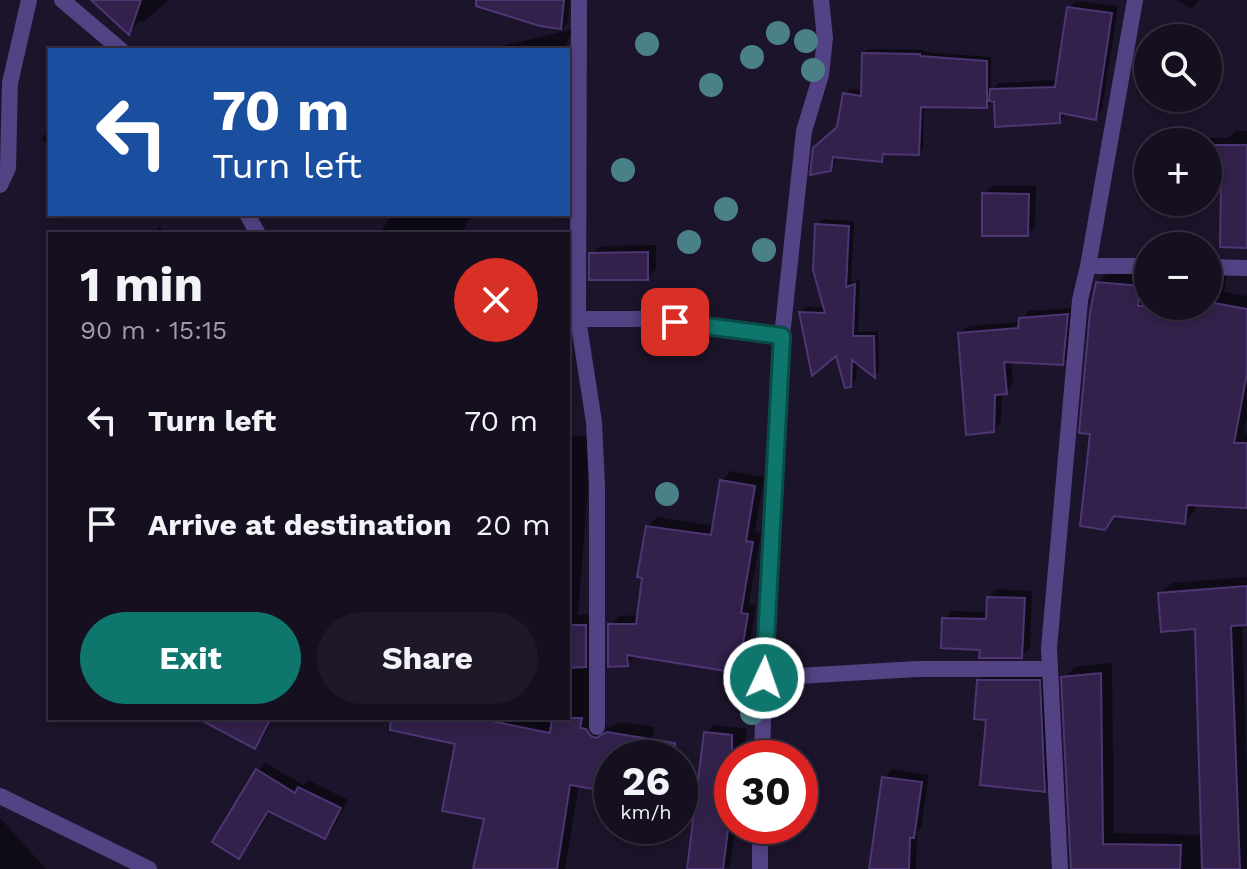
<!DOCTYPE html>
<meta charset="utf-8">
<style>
body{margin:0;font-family:"Work Sans",sans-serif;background:#1e1829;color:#f1f3f6;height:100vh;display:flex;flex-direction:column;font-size:30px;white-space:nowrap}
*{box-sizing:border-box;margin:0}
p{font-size:26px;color:#9d9ca5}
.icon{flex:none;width:44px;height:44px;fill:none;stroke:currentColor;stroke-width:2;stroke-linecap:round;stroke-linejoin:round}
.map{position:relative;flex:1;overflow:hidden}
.side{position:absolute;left:48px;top:232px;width:522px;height:488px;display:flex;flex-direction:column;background:#150f20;border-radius:0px;box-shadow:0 4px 12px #0003,0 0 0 2px #342f3e}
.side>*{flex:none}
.top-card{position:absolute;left:48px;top:48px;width:522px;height:168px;border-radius:0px;box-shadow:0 4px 12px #0003,0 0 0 2px #342f3e;background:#1a4fa0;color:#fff;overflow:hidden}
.tools{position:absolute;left:1134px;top:24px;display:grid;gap:16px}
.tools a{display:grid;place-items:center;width:88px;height:88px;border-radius:50%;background:#150f20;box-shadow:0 4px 12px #0003,0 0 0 2px #342f3e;font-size:40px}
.speed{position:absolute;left:594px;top:740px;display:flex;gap:16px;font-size:40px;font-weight:700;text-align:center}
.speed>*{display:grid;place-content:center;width:104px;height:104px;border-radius:50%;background:#150f20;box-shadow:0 4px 12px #0003,0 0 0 2px #342f3e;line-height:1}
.speed small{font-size:20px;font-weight:400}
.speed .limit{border:12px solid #d22;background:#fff;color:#111}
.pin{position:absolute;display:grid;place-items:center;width:68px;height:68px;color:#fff;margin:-34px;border-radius:16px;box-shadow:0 4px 12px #0006}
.me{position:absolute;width:88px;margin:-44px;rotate:3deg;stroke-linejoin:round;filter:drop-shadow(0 0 6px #0008)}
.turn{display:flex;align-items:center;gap:28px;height:168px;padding:0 32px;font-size:36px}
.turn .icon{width:104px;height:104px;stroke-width:2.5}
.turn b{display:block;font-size:56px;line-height:68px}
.round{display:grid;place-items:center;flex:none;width:84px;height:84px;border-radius:42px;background:#1e1829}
.summary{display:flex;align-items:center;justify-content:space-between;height:136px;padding:0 32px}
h1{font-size:48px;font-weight:700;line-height:60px}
.cta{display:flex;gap:16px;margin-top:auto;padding:16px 32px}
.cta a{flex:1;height:92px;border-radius:48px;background:#0f766e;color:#fff;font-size:32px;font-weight:700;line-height:92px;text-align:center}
.cta a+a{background:#1e1829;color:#f1f3f6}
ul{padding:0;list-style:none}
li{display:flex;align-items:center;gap:24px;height:104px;padding:0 32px}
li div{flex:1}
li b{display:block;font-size:30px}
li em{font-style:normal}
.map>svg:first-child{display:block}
.shadow{fill:#0007}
.building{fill:#32214a;stroke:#4e3574;stroke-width:2}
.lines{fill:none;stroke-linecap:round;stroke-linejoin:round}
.street{stroke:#534385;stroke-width:16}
.tree{fill:#4a8087}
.route-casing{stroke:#0a4d48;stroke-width:20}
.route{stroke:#0f766e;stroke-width:14}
</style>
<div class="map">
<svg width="1247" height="869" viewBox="0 0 1247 869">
<rect width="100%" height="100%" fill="#1c142a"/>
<path class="shadow" d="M103 0H166L168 1 143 22H138L129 32Z
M528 0H570L568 22 560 31 525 20Z
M1177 0H1199L1192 9Z
M1076 1 1118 6 1102 110 1095 118 1066 114 1059 122 996 100 986 106 924 105 923 148 918 153 887 152 882 159 836 155 835 164 830 169 845 94 850 89 863 91 864 54 868 49 924 50V52L991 57V91L999 83 1058 80 1069 8Z
M574 29 565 46H570V158L568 160V50H485Z
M50 127V146L41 139Z
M1236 131H1247V246L1223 179H1208V142H1196L1200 138H1228Z
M993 186H1036L1035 226 1027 234 984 194Z
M393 214H472L461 234H416L411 231 409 234H379Z
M823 219 854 221 851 283 860 280 858 332 878 331 879 371 874 376 857 361 856 380 850 385 837 353 801 312 806 307 825 308 817 225Z
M160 227 166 234H152Z
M656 245V269L648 278 592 254 600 246Z
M1208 267 1227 270 1224 292 1247 296V418L1244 433H1247V506L1196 503 1195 511 1184 522 1117 515 1104 528 1093 432 1097 283 1109 272 1148 276V306H1208Z
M1074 308 1070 356 1062 363 1011 361 1013 384 1006 392H1002L1001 422 993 430 960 333 968 326 1021 322 1028 311Z
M568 435 592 437 578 615 597 614 602 725 609 728 620 722 654 727 649 758H612V790L579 785 565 869H475L486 817 458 742 397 718H568Z
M731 471 764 477 755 532 761 533 749 604 756 605 747 661 737 671 637 654 627 665 610 625 619 616 639 615 648 527 657 517 715 526 722 481Z
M1247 577V623H1242L1247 770V869H1073L1064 678 1075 667 1112 663 1114 833 1203 835 1197 627 1160 594 1172 583Z
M997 589 1032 591 1030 648 1022 656 982 648 944 619 952 611 988 612 989 598Z
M987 673H1047L1053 782 1044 790 988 718 979 681Z
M209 718H273L263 738 254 747Z
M714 725 747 729 743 758H732V826H735L730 867 695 869 706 733Z
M266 763 303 785 308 780 348 800 333 829 325 837 271 810 247 848 239 856 258 771Z
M892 769 929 775 921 828 917 832 916 869H871L884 778Z
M0 818 46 869H0Z"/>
<path class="building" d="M91 0H141L129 35Z
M476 0H564L561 29 540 26 476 6Z
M1067 7 1112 13 1096 120 1060 113V123L995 127 994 102 989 101 990 89 1055 87Z
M862 53 920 54V56L987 61V108L921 107 919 155 883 154 882 162 833 157 831 171 810 175 813 148 837 127 843 93 861 96Z
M1208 145H1247V248L1220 247 1221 181H1208Z
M982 193 1029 194 1028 236H982Z
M815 224 849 226 846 287 855 284 853 336H874L875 378 852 360 851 387 845 388 836 356 812 376 799 312 825 313 813 270Z
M648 252V280H589V253Z
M1096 282 1140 286 1138 306H1208V302L1247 309V373L1234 443H1247V508L1187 505 1185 524 1114 516 1105 530 1080 526 1090 434 1079 433 1090 313Z
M1068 314 1063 365 1004 362 1007 394 995 395 994 432 966 435 958 333 1018 328 1019 318Z
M720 480 755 486 746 541 753 542 741 613 748 614 738 673 627 655 628 666 608 667V624H636L642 578 637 577 646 526 711 535Z
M1247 586V625L1231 626 1240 869H1202L1195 629 1161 632 1158 593Z
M987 597 1025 598 1022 658H979L980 650 941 648 942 618 986 619Z
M568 625H586V667L568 668Z
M1101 673 1103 844 1181 845 1180 869H1071L1061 677Z
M977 680H1040L1045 792 980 785 986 720 974 719Z
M197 718H271L255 749Z
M391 718H476L550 733 552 718H582L580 728 586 729 591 736 596 738 607 732 675 743 674 758H612V792L570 785 557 869H473L484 819 442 811 455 744 390 730Z
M704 732 732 735V799L723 869H687Z
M256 769 295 793 298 787 341 808 325 839 268 811 239 859 212 842Z
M882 777 922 782 914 838H910L909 869H869Z"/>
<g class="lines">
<path class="street" d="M62 0 121 50
M579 0 578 319 594 422 597 486V727
M0 185 8 168 10 83 29 0
M247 214 258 234
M1088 266H1148
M1208 267 1247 268
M569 321 578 319H649L782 336
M764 678 917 669H1050
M762 758 764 678 782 336 804 131 821 75 825 38 821 0
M0 796 149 869
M760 869V826
M1060 869 1049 648 1080 300 1088 266 1135 0"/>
</g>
<g class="tree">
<circle cx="778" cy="33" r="12"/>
<circle cx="806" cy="41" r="12"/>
<circle cx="647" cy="44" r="12"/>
<circle cx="752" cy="57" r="12"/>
<circle cx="813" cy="70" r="12"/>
<circle cx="711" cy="85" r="12"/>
<circle cx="623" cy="170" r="12"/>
<circle cx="726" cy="209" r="12"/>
<circle cx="689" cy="242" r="12"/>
<circle cx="764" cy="250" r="12"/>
<circle cx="667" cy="494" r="12"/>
<circle cx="752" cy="713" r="12"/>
</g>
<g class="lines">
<g class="route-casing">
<path id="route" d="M675 322 782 336 764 678"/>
</g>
<use href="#route" class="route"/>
</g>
</svg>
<div class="tools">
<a><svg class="icon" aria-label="search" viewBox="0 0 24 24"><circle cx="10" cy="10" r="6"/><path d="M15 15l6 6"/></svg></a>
<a>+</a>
<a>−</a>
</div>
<div class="speed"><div>26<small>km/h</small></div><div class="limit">30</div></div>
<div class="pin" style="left:675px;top:322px;background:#d93025"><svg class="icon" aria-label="arrive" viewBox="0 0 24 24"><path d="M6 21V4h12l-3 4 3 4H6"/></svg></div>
<svg class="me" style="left:764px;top:678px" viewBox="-20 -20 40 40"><circle r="17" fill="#0f766e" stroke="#fff" stroke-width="3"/><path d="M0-11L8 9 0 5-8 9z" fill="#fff"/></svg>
<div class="top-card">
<div class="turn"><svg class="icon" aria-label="left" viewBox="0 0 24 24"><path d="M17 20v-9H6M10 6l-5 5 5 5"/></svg><div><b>70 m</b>Turn left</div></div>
</div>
<section class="side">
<div class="summary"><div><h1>1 min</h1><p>90 m · 15:15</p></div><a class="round" style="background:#d93025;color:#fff"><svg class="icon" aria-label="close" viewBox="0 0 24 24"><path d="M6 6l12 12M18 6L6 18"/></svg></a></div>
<ul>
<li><svg class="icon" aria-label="left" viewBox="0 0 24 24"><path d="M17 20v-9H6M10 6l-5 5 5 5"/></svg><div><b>Turn left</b></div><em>70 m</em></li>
<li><svg class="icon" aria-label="arrive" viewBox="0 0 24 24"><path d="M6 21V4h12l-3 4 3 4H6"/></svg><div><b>Arrive at destination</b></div><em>20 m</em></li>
</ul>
<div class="cta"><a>Exit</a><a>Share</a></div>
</section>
</div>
